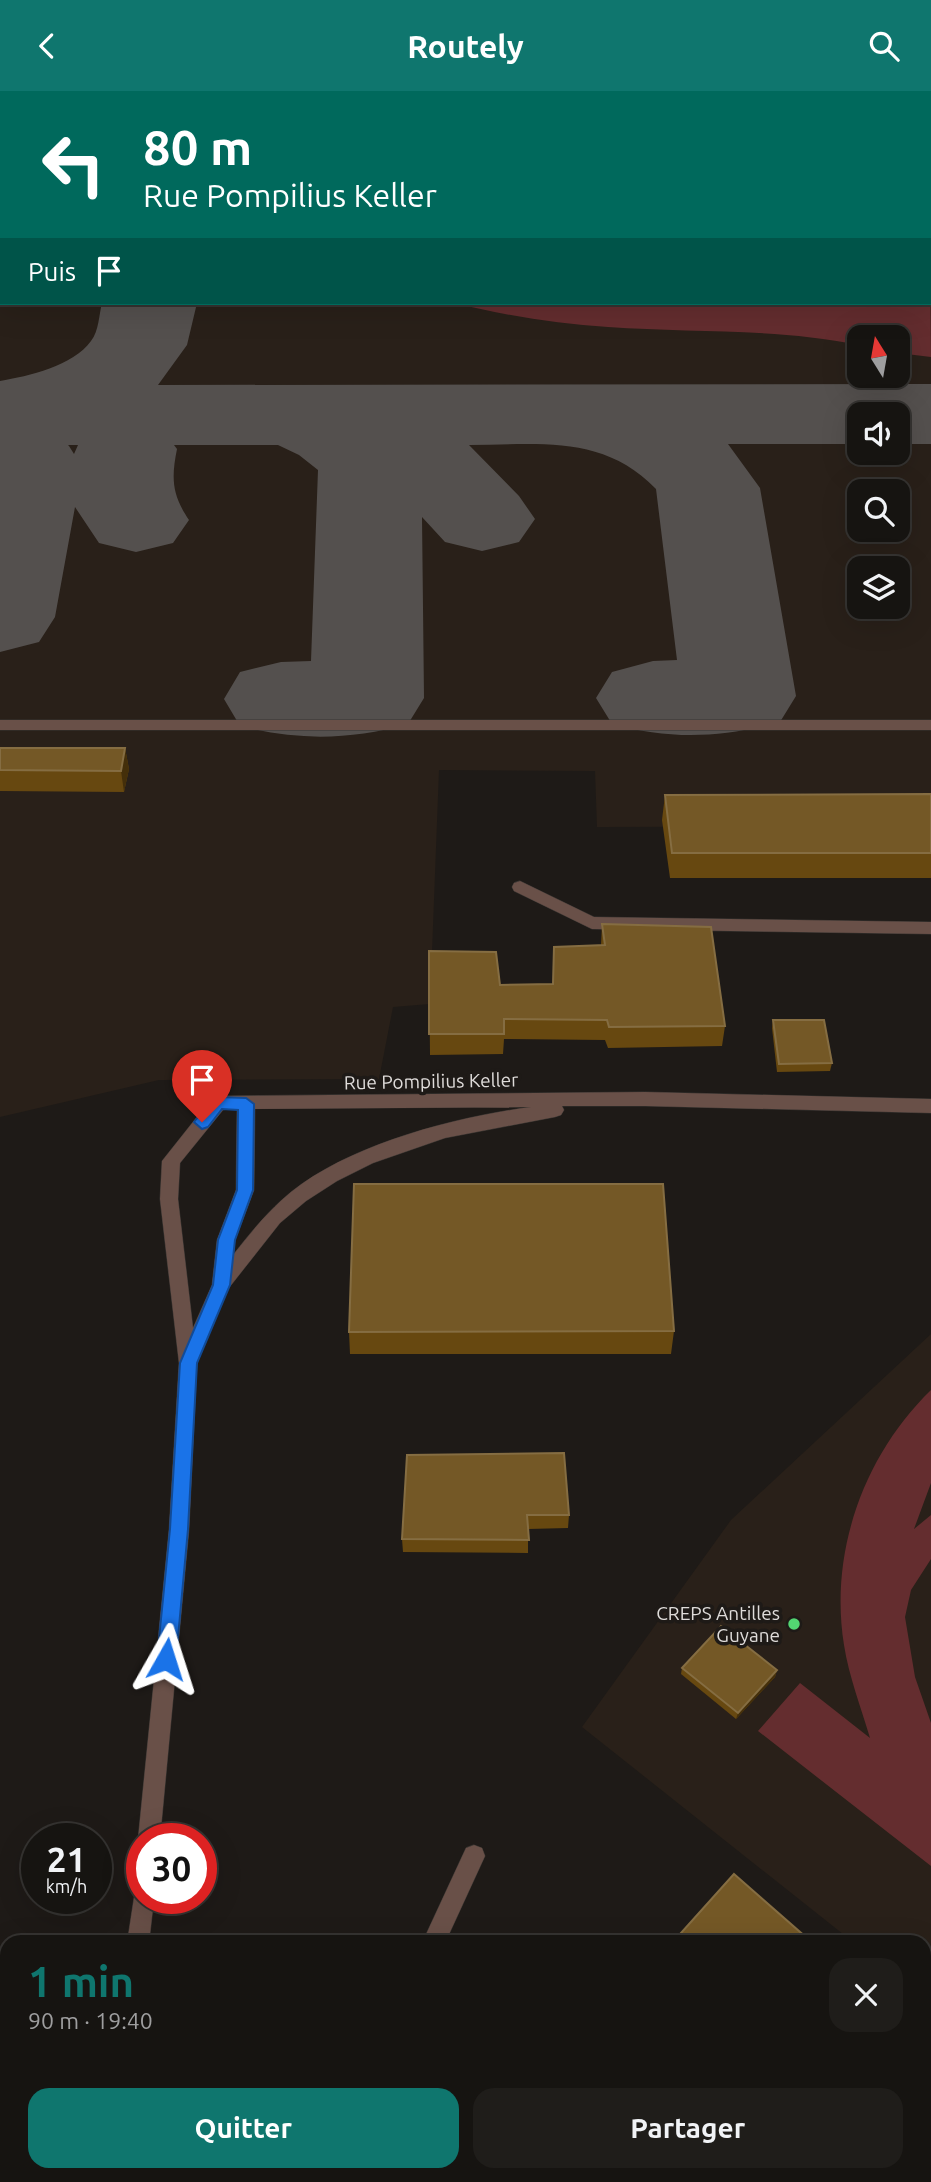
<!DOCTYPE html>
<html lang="fr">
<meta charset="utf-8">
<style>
body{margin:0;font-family:Ubuntu,sans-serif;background:#1f1d1a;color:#f1f3f6;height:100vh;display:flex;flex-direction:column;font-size:26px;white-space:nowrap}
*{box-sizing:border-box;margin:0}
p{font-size:23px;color:#9e9e9f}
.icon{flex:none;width:38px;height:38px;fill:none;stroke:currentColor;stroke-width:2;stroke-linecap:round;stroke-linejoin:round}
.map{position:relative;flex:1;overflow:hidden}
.drawer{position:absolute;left:0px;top:1844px;width:931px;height:247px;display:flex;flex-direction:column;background:#161411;border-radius:21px 21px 0 0;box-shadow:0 7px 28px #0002,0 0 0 2px #353331}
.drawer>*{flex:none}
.top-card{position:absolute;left:0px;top:0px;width:931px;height:214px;box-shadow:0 7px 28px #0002,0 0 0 2px #353331;background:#00695c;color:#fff;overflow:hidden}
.needle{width:46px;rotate:349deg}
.controls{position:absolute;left:847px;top:234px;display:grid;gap:14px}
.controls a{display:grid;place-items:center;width:63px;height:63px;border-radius:14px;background:#161411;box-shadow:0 7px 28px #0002,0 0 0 2px #353331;font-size:35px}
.speed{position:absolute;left:21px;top:1732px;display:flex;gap:14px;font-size:35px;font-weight:700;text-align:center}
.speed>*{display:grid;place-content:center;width:91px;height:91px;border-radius:50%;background:#161411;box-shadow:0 7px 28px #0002,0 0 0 2px #353331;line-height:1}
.speed small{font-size:18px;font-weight:400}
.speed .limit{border:10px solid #d22;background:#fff;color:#111}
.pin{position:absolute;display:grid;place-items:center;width:60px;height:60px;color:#fff;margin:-72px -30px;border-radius:50% 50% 50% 0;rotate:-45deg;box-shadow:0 0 7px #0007}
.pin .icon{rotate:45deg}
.me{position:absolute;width:77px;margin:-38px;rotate:6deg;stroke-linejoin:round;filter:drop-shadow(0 0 5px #0008)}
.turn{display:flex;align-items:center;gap:24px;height:147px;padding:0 28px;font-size:32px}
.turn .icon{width:91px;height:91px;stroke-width:2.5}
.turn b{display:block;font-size:49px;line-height:60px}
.then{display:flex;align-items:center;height:66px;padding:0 28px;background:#0003;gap:14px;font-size:26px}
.round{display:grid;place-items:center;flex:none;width:74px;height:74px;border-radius:21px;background:#1f1d1a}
.overview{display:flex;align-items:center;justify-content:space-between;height:119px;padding:0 28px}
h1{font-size:42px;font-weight:700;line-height:52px;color:#0f766e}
.button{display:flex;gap:14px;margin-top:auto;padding:14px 28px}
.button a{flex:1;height:80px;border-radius:21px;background:#0f766e;color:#fff;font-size:28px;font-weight:700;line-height:80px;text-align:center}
.button a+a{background:#1f1d1a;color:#f1f3f6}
header{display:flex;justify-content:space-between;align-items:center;height:91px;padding:0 28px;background:#0f766e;color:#fff;font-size:32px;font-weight:700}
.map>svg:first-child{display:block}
.built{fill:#292019;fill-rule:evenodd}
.green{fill:#642d2f}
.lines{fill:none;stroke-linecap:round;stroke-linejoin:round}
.taxiway{fill:#54504e;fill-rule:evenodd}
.service-casing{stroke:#393532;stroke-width:1}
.minor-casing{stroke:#393532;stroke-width:1}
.service{fill:#695048;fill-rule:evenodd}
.minor{fill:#695048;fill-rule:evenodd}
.wall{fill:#674810}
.shaded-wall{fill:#442f0a}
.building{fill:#745826;stroke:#856d42;stroke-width:2}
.route{fill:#1a73e8;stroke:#114b97;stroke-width:2}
.poi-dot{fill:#53d672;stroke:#1e1a17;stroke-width:2.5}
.labels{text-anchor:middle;stroke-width:7;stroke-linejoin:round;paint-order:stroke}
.street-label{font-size:19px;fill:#dfdcda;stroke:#1e1a17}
.poi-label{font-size:19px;fill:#dfdcda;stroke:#1e1a17;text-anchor:end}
</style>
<header><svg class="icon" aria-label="back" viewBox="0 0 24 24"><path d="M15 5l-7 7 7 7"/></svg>Routely<svg class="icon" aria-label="search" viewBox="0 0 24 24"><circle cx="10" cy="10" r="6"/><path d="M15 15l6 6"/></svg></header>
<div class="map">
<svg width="931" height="2091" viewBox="0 0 931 2091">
<rect width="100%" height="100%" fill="#1e1a17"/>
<path class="built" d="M0 0H931V735L597 736 595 680 439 679 430 913 393 916 379 988 159 989 0 1026ZM2 2H929V212H2ZM859 247H898V285H859ZM859 324H898V362H859ZM859 401H898V439H859ZM859 478H898V516H859Z
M931 1243V1913L924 1908V1852L853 1851 582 1636 731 1429Z"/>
<path class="green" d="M929 23 931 266 898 262V247H859V254C777 237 691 242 608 236 556 233 504 224 454 212H929Z
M931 1299V1392L914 1438 931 1424V1468L911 1499 905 1526 915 1586 931 1632V1775L758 1640 800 1592 870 1647C861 1616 849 1586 844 1554 829 1461 864 1364 931 1299Z"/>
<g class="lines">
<path class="taxiway" d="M62 0H148L149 2H63Z
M225 0H312L224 2Z
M102 212H197L187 254 158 294 931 293V353H898V324H859V353H728L760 397 796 605 780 631C722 647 670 649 612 633L596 607 612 581 653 570 677 569 656 398C603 343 538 354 469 354L519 405 535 428 519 451 482 460 445 451 422 426 424 607 408 633C351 649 298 650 240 635L224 608 240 581 281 571 311 570 318 379 299 364 278 354H174L177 358C171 388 172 404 189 429L173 452 136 461 99 452 75 416 55 526 39 551 0 561V290C29 285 73 275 91 250 99 240 99 223 102 212ZM68 354H78L74 363 69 355Z"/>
<g class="service-casing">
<path id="service" d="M0 629H931V639H0Z
M520 790 594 826 931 831V843L592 838 514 800 512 796 514 792Z
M474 1754 482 1757 485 1765 445 1852H422L466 1757Z
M309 2084H334L331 2091H306Z"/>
</g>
<g class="minor-casing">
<path id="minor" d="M645 1001 931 1008V1022L645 1015H562L564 1019 561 1024 555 1026 445 1047 373 1072 337 1090 306 1110 280 1132 228 1198 197 1272 189 1439 160 1748H142L141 1756 138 1748 169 1439 179 1272 160 1108 162 1070 212 1007 218 1005ZM531 1016C455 1026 351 1053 291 1101 268 1120 251 1141 233 1164L235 1149 254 1099 255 1018ZM237 1018 236 1099 217 1149 212 1194 193 1237 178 1108 180 1072 223 1019Z
M142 1797V1808H154L149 1852H127L135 1800Z
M65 2084H89L86 2091H62Z
M101 2084H125L124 2091H100Z"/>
</g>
<use href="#service" class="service"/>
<use href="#minor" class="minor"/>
</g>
<path class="wall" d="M0 657H125L129 678 124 701 0 700Z
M931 703V787H670L662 729 665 704Z
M602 833 725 935 722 955 608 957 605 949 504 948 503 963 430 964 429 860 500 894 553 893 601 854Z
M773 929 832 972 830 980 777 981 772 937Z
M674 1240 671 1263H350L349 1241Z
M407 1364 569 1424 568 1437 528 1438V1462L403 1461 402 1448Z
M682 1577 777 1579 775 1586 736 1628 681 1583Z"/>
<path class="shaded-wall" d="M125 657 129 678 124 701 121 680Z
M777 1579 775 1586 736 1628 738 1622Z"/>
<path class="building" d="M0 657H125L121 680 0 679Z
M931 703V762H672L665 704Z
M602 833 711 836 725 935 609 936 607 929 504 928V943H429V860L496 861 500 894 553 893 554 856 605 854Z
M773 929H824L832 972 779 973Z
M354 1093H663L674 1240 349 1241Z
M564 1362 569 1424H527L529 1449 402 1448 407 1364Z
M721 1535 777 1579 738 1622 682 1577Z
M734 1783 808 1848 805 1852H672Z
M498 2084H685L686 2091H499Z"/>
<path class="route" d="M218 1006 246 1007 254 1013 253 1099 235 1149 230 1194 197 1272 188 1438 176 1568 173 1574 166 1576 160 1574 157 1568 170 1438 180 1272 213 1194 218 1149 237 1099 238 1019 222 1018 208 1036 202 1038 194 1031 212 1008Z"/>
<circle class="poi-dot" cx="794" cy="1533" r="7"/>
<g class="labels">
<g class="street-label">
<text transform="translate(431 990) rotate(-1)" y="7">Rue Pompilius Keller</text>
</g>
<g class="poi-label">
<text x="780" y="1529">CREPS Antilles<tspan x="780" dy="22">Guyane</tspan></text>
</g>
</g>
</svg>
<div class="controls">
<a><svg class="needle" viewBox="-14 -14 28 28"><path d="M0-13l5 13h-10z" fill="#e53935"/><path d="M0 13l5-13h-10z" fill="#9e9e9f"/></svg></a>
<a><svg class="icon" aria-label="sound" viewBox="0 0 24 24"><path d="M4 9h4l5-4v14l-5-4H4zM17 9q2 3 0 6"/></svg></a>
<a><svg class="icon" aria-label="search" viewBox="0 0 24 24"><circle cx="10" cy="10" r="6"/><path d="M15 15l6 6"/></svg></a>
<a><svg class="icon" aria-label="layers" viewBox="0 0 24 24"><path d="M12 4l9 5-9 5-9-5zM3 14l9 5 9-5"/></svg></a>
</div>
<div class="speed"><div>21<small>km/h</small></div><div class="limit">30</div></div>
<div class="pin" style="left:202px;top:1031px;background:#d93025"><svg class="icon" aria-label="arrive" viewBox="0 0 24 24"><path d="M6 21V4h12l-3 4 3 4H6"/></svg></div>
<svg class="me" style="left:166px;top:1568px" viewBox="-20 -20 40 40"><path d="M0-17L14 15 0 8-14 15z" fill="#1a73e8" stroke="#fff" stroke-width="4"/></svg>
<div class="top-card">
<div class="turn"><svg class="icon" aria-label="left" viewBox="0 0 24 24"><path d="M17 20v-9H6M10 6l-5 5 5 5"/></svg><div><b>80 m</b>Rue Pompilius Keller</div></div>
<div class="then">Puis<svg class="icon" aria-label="arrive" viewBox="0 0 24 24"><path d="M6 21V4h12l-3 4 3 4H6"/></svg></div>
</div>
<section class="drawer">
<div class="overview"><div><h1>1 min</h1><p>90 m · 19:40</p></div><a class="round"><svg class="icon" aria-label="close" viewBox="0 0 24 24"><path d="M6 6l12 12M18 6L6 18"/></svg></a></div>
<div class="button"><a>Quitter</a><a>Partager</a></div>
</section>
</div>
